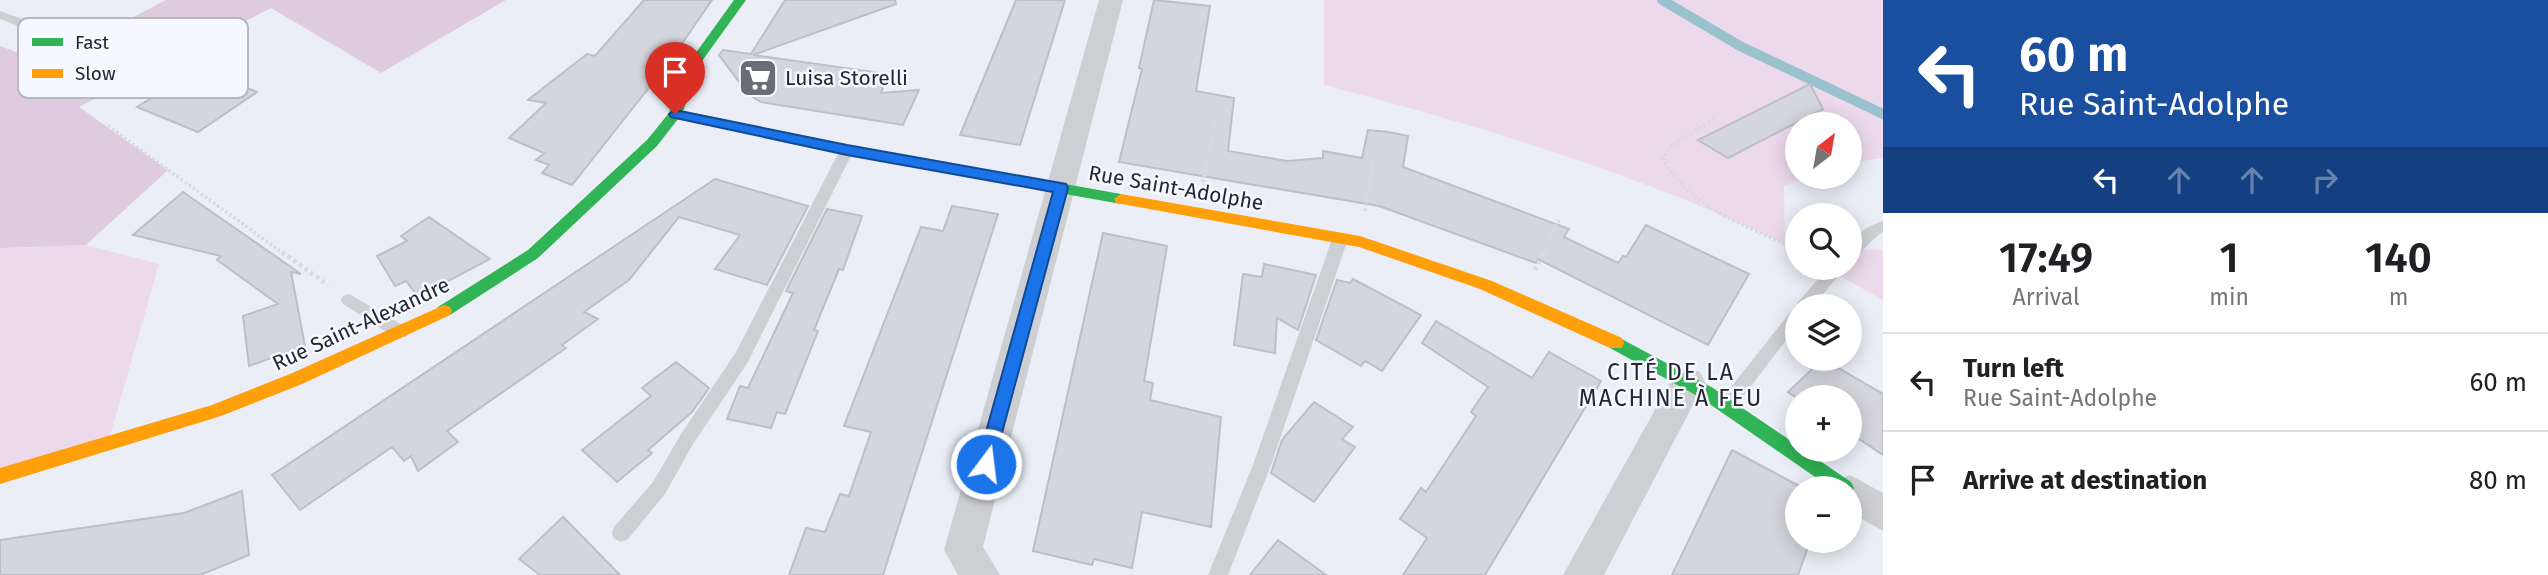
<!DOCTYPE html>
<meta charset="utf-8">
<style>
body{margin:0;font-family:"Fira Sans",sans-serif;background:#f6f6f6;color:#202124;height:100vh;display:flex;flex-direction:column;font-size:26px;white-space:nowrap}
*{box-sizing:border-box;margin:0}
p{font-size:23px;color:#757577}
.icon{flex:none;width:38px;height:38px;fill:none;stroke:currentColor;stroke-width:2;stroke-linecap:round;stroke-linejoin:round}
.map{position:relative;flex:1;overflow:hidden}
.details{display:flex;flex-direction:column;background:#fff;width:665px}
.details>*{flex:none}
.guide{background:#1a4fa0;color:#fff;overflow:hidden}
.needle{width:46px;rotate:31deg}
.buttons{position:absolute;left:1785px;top:112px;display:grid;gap:14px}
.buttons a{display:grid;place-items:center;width:77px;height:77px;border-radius:50%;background:#fff;box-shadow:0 4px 18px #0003;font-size:35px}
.pin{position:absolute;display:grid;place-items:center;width:60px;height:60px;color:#fff;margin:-72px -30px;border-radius:50% 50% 50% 0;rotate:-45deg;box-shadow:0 0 7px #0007}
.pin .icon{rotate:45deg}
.me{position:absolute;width:77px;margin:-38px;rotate:15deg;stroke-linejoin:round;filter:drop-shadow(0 0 5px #0008)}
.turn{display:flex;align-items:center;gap:24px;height:147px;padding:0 21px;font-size:32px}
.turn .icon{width:91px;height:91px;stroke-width:2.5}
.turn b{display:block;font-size:49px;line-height:60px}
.lanes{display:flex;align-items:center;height:66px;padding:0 21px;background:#0003;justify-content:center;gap:35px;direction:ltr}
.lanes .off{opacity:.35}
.eta{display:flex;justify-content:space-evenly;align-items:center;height:119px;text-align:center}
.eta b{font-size:42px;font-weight:600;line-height:49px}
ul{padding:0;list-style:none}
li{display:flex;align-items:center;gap:21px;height:98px;padding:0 21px;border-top:2px solid #e0e0e0}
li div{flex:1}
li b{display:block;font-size:26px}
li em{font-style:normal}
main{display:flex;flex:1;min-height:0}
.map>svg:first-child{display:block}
.green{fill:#ecdaec}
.forest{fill:#dfcbdf}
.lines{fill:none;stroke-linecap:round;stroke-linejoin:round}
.stream{stroke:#9ac2ce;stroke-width:10}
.building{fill:#d5d5de;stroke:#bebec7;stroke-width:2}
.path-far1{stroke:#d9dadd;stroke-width:3.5;stroke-dasharray:2.5 2.5;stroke-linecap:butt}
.path{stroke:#d9dadd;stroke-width:4.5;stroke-dasharray:3.5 3.5;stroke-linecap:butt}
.lane{fill:#cecfd3;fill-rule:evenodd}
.street{fill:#cecfd3;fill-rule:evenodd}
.fast{fill:#30b455;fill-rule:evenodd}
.slow{fill:#ff9f0a;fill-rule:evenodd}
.route{fill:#1a73e8;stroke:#114b97;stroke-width:2}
.labels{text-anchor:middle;stroke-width:5;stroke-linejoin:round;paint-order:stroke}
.poi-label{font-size:21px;fill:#242732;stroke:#f6f8fe;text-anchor:start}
.street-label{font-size:21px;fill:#242732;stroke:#f6f8fe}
.neighbourhood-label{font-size:23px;letter-spacing:2px;fill:#242732;stroke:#f6f8fe}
.key{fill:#f6f8fe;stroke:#b7b9c1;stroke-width:2}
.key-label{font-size:19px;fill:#242732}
</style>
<main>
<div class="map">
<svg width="1883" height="575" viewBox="0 0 1883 575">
<rect width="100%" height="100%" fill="#ebeef7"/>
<path class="green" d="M1324 0H1883V158L1850 163V124H1797V177H1807L1784 186 1785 244C1639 174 1481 126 1324 85Z
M86 245 159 264 108 443 0 476V248Z
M1883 249V300L1833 272 1837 268H1850L1852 251Z"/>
<path class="forest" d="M166 0H506L381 73 271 8 79 107 168 170 86 245 0 248V46L27 56 49 76 78 86V62L101 34Z"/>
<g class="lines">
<path class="stream" d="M1662 0 1740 46 1883 114"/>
</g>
<path class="building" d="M644 0H712L670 61 572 185 542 173 549 165 536 160 544 153 509 138 546 103 528 100 587 54 595 56Z
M785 0H895L896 4 753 55 888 74 881 93 919 90 903 125 761 102 748 94 719 55 723 50 751 54Z
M1016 0H1065L1020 145 960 135Z
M1154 0 1210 6 1196 91 1234 98 1228 151 1287 161 1323 158V151L1362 158 1368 130 1389 132 1408 136 1403 167 1569 229 1564 237 1618 263 1623 256 1626 257 1646 225 1749 274 1708 345 1538 259 1536 263 1379 206 1119 162 1142 69 1139 68Z
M210 73 257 92 198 132 137 107 189 74 200 79Z
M1810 84 1823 109 1728 158 1698 140Z
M715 179 808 206 767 285 715 269 740 235 679 217 629 280 584 312 598 319 562 345 566 348 447 431 458 442 418 471 411 456 404 461 392 447 300 510 272 475Z
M183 192 301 274 291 272 305 346 249 366 243 316 278 304 217 260 221 256 133 235Z
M952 206 998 214 883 575H789L806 528 825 532 840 494 849 496 871 432 844 426 921 227 943 231Z
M827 209 862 216 843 270 839 269 814 330 818 331 785 414 777 412 771 428 727 419 740 386 748 388 793 293 786 291Z
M429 217 490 259 418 297 406 281 395 286 377 256 407 241 401 236Z
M1103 233 1167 246 1144 381 1153 383 1150 400 1221 417 1211 527 1142 512 1132 568 1094 559 1092 565 1033 551Z
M1264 264 1316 275 1298 330 1277 318 1275 353 1234 345 1243 274 1262 277Z
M1353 279 1421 315 1382 371 1365 361 1361 366 1316 340 1337 280 1350 283Z
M1436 321 1532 378 1549 352 1601 381 1485 575H1403L1427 538 1400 519 1421 488 1426 492 1476 416 1471 412 1488 387 1422 343Z
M1823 359 1883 394V455L1850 433V397L1797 398 1788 392Z
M676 362 709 388 692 412 648 450 652 453 617 482 582 450 651 396 642 388Z
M1314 402 1353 427 1342 439 1355 447 1314 502 1271 473 1282 440Z
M1732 450 1803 488H1797V541H1810L1798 575H1672Z
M242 491 249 555 200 575H0V540L184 513Z
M563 517 573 527 620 575H540L519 559Z
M1278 540 1326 575H1250Z"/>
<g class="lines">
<path class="path-far1" d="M1714 119 1669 148 1663 159C1689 206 1739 223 1785 244L1795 254
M108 126 284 254
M1203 182 1215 121
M1365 211 1373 160
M1543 254 1559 220"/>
<path class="path" d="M282 252 328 285
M1793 252 1797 255
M1535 270 1544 252"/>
<path class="lane" d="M0 11 64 34 66 37 64 40H56L0 19Z
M847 145 854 150 748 362 693 444 665 494 628 539 621 542 614 539 612 533 614 527 653 482 681 434 736 352 840 150Z
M1883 221V232C1869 240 1861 256 1850 260 1850 237 1862 228 1883 221Z
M1340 234 1348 239 1271 465 1228 575H1208L1253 465 1332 239Z
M1828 268H1845L1813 306H1797V308L1796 306 1798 302Z
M349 294 406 327 408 332 406 337H394L343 304 341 300 343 296Z
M1797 309V326L1732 411 1726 413 1720 411 1717 406 1720 401 1791 311Z"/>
<path class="street" d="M1099 0H1123L983 547 1000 575H958L944 550Z
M1688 368 1700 372 1705 382 1604 575H1563L1676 372Z
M1850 475 1883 493V531L1850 512V488H1833L1837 480Z"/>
<path class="fast" d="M734 0H746L702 61 683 111 847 145 1121 194 1128 199 1121 204 847 155 678 119 657 146 538 258 450 315H438L436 311 438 307 528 250 647 140 669 113 690 61Z
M1616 336 1713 388 1797 445V450H1804L1851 482 1854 488 1851 494 1850 488H1831L1701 398 1610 348 1608 343 1610 338Z"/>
<path class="slow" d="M1121 194 1360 236 1492 281 1622 338 1624 343 1622 348H1610L1480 289 1359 247 1116 203 1114 199Z
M444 305 450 307 452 311 450 315 302 384 221 416 0 484V468L212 405 290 374Z"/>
</g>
<path class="route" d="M675 110 847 145 1066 184 1068 188 992 470H979L977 464 1053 192 847 155 671 117 669 114Z"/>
<defs>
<g id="supermarket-square" transform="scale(2.0125)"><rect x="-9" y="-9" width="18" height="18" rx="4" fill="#6a6d77" stroke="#f6f8fe"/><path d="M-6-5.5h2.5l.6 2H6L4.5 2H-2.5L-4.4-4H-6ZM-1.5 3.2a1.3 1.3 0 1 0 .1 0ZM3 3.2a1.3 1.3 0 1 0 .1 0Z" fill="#fff"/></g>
</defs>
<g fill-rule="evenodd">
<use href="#supermarket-square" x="758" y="78"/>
</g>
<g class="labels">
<g class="poi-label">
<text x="785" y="85">Luisa Storelli</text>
</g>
<g class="street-label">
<text transform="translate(1176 188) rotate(10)" y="7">Rue Saint-Adolphe</text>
<text transform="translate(361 324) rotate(-25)" y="7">Rue Saint-Alexandre</text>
</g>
<g class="neighbourhood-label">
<text x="1671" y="380">CITÉ DE LA<tspan x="1671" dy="26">MACHINE À FEU</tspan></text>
</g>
</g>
<rect x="18" y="18" width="230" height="80" rx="10" class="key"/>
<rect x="32" y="38" width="31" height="8" fill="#30b455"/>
<rect x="32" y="69" width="31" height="9" fill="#ff9f0a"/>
<g class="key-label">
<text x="75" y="49">Fast</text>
<text x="75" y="80">Slow</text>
</g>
</svg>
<div class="buttons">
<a><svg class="needle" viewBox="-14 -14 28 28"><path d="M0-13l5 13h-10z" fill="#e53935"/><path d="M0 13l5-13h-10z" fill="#757577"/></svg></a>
<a><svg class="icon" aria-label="search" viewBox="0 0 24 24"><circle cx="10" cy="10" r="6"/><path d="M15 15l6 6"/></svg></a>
<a><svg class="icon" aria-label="layers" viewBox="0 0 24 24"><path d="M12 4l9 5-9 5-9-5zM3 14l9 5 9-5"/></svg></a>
<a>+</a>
<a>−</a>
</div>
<div class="pin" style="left:675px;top:114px;background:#d93025"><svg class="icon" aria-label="arrive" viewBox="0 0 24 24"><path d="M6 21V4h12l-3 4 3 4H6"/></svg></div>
<svg class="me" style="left:986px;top:464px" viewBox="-20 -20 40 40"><circle r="17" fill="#1a73e8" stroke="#fff" stroke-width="3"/><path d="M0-11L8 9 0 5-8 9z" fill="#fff"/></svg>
</div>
<section class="details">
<div class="guide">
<div class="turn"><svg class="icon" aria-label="left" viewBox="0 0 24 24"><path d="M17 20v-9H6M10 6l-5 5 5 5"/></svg><div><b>60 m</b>Rue Saint-Adolphe</div></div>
<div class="lanes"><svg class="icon" aria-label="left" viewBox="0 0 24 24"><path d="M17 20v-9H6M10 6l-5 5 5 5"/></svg><svg class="icon off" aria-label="ahead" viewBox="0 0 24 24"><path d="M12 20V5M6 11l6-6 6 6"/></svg><svg class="icon off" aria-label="ahead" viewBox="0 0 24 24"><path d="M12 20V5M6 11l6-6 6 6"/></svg><svg class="icon off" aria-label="right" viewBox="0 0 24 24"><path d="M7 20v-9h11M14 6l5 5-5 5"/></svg></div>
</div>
<div class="eta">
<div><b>17:49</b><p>Arrival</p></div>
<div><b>1</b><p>min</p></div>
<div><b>140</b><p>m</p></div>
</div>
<ul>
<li><svg class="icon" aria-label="left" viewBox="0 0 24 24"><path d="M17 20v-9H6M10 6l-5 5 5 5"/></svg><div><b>Turn left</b><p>Rue Saint-Adolphe</p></div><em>60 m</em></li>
<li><svg class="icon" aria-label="arrive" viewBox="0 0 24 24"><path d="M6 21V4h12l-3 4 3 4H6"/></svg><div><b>Arrive at destination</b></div><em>80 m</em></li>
</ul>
</section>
</main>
